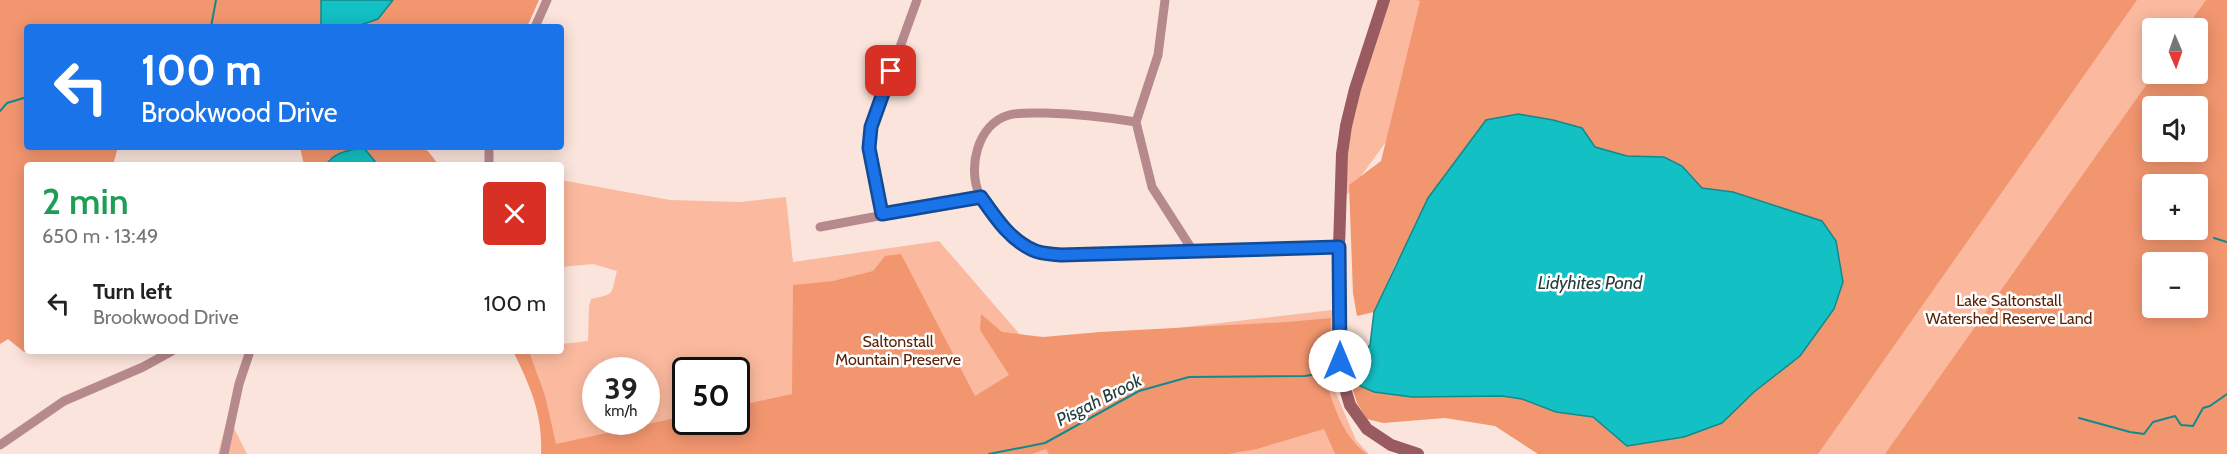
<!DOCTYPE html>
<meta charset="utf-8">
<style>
body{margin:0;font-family:Cabin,sans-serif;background:#f6f6f6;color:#222;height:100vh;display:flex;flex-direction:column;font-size:22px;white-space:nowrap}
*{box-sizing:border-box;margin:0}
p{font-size:20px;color:#767676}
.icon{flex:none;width:33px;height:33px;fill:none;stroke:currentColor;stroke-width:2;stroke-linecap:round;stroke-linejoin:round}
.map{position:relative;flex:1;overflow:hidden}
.drawer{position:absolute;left:24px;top:162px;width:540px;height:192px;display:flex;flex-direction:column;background:#fff;border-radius:6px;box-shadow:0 3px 15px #0003}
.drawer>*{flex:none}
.hud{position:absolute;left:24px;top:24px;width:540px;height:126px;border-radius:6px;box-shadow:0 3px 15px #0003;background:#1a73e8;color:#fff;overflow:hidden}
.needle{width:39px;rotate:178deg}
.controls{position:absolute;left:2142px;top:18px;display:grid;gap:12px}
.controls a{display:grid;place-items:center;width:66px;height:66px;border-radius:6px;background:#fff;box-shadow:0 3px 15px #0003;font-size:30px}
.speed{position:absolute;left:582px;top:357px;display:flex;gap:12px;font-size:30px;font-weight:700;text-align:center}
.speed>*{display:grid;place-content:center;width:78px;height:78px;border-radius:50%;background:#fff;box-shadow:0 3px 15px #0003;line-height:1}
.speed small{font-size:15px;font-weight:400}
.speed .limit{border:3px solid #111;border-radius:9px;background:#fff;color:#111}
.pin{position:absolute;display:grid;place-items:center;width:51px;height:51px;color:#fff;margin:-26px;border-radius:12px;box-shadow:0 3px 9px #0006}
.me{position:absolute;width:66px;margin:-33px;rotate:0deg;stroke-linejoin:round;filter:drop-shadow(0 0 4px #0008)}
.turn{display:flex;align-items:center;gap:21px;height:126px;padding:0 18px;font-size:27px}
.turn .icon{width:78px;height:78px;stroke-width:2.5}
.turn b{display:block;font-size:42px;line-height:51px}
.round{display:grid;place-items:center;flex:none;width:63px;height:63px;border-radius:6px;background:#f6f6f6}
.overview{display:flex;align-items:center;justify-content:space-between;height:102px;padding:0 18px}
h1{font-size:36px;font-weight:600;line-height:45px;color:#1e9e55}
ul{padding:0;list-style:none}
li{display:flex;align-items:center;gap:18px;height:78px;padding:0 18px}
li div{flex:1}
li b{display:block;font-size:22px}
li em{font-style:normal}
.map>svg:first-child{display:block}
.green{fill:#fbba9f;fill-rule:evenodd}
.forest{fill:#f2966f;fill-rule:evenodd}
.water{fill:#13c0c4;stroke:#12898b;stroke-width:1.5}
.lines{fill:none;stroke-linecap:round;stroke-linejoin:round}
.stream{stroke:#12898b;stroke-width:2}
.street{stroke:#b6898d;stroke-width:9}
.secondary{stroke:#995a60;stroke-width:12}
.route-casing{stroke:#114b97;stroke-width:15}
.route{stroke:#1a73e8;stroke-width:10}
.labels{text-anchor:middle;stroke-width:5;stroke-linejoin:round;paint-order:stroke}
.park-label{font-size:16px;fill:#5c2407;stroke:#fff}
.water-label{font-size:18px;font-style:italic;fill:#243d3d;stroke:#fff}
</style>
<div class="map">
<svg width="2227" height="454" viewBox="0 0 2227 454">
<rect width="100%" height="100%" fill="#fbe4db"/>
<path class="green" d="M1389 0H2227V454H1814L1453 51 1344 199 1350 133 1357 101ZM2152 28H2198V74H2152ZM2152 106H2198V152H2152ZM2152 184H2198V230H2152ZM2152 262H2198V308H2152Z
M561 180 670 200 740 202 786 197 793 262 939 241 1029 345 1332 310 1335 391 1356 440 1369 454H556L545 395 529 351H561V344L588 341 589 306 591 299C616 293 610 297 617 271L593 264 561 267ZM596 370H646V422H596ZM686 370H736V422H686Z
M228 416 247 454H218Z"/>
<path class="forest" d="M0 0H539L527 27H27V147H118L113 165H27V351L24 352 8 339 0 344Z
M1417 0H2137L1818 454H1538L1495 426 1445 418 1383 423 1367 419 1357 403 1352 387 1358 385 1374 392 1412 397 1502 396 1522 399 1556 412 1593 417 1627 446 1684 437 1722 423 1754 392 1822 221 1733 192 1702 188 1682 166 1664 157 1627 156 1595 147 1581 128 1553 120 1518 114 1486 120 1460 157 1396 263 1374 312 1357 316 1353 293 1349 185 1381 161 1420 1Z
M2206 0H2227V454H1885L2154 74H2198V28H2186ZM2152 106H2198V152H2152ZM2152 184H2198V230H2152ZM2152 262H2198V308H2152Z
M300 147H416L428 151 438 164 446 165H379L364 148 329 159 326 165H304Z
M901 254 975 396 1009 375 980 330 981 314 1002 332 1043 337 1100 332 1287 322 1331 318 1330 348 1318 350 1314 356C1317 361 1321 367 1323 372 1333 402 1340 434 1367 454H1335L1324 429 1257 449 1228 454H1049L1046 449 1032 454H541C543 414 530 386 513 351H529L545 395 556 444 685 416 686 422H736L737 406 792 394 793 285 833 281 873 271 885 256Z"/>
<path class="water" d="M321 0H393L378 19 355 27H323L321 25Z
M1518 114 1553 120 1582 128 1595 147 1627 156 1664 157 1682 166 1702 188 1733 192 1822 221 1836 241 1843 282 1834 309 1800 356 1754 392 1722 423 1684 437 1627 446 1593 417 1556 412 1522 399 1502 396 1412 397 1374 392 1358 385 1350 370V361L1361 357 1370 345 1374 312 1428 198 1486 120Z
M364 148 378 165H326C333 153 351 149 364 148Z"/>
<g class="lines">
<path class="stream" d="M211 27 216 0
M0 111 7 103 27 97
M2214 238 2227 242
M2079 418 2130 432 2144 434 2153 422 2175 416 2181 425 2193 426 2203 408 2210 406 2227 394
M989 454 1045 443 1139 391 1189 377 1305 376 1331 372"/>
<path class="street" d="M1165 0 1158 55 1136 122 1152 187 1193 251
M535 27 547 0
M1136 122C1106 117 1076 114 1045 113 1034 113 1020 112 1009 115 977 124 967 169 980 196 988 211 1004 231 1018 241 1032 251 1045 253 1061 255L1339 247
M489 165V147
M882 214 869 148 871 127 917 0
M820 227 980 197
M0 445 64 401 143 367 172 351
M224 454 239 384 250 351"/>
<path class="secondary" d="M1384 0 1355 89 1346 126 1342 154 1339 247 1341 375 1350 405 1367 429 1391 445 1418 454"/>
</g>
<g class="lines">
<g class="route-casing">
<path id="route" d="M891 71 871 127 869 148 882 214 981 197C995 217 1010 240 1033 250 1041 254 1052 254 1061 255L1339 247 1340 361"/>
</g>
<use href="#route" class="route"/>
</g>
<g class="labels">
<g class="park-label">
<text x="2009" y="306">Lake Saltonstall<tspan x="2009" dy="18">Watershed Reserve Land</tspan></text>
<text x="898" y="347">Saltonstall<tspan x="898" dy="18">Mountain Preserve</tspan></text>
</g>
<g class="water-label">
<text x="1590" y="289">Lidyhites Pond</text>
<text transform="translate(1099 400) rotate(-27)" y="6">Pisgah Brook</text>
</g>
</g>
</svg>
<div class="controls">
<a><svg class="needle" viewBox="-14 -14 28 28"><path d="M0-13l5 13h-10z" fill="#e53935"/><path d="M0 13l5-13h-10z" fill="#767676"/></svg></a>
<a><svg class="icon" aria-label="sound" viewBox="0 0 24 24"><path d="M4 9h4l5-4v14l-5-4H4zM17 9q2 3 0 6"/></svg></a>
<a>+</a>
<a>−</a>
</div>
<div class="speed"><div>39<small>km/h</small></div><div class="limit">50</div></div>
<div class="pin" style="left:891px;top:71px;background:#d93025"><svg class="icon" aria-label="arrive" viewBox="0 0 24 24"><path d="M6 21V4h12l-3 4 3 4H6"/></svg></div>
<svg class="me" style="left:1340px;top:361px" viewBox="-20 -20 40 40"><circle r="19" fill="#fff"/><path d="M0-13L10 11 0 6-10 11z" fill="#1a73e8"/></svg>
<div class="hud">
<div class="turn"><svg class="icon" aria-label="left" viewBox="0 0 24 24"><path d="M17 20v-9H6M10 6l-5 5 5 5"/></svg><div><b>100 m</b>Brookwood Drive</div></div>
</div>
<section class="drawer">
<div class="overview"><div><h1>2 min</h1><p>650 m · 13:49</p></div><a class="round" style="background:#d93025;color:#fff"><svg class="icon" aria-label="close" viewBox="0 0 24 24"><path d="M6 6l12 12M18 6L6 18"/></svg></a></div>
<ul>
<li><svg class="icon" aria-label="left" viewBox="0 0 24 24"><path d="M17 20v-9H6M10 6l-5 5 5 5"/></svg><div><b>Turn left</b><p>Brookwood Drive</p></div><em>100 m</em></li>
</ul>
</section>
</div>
